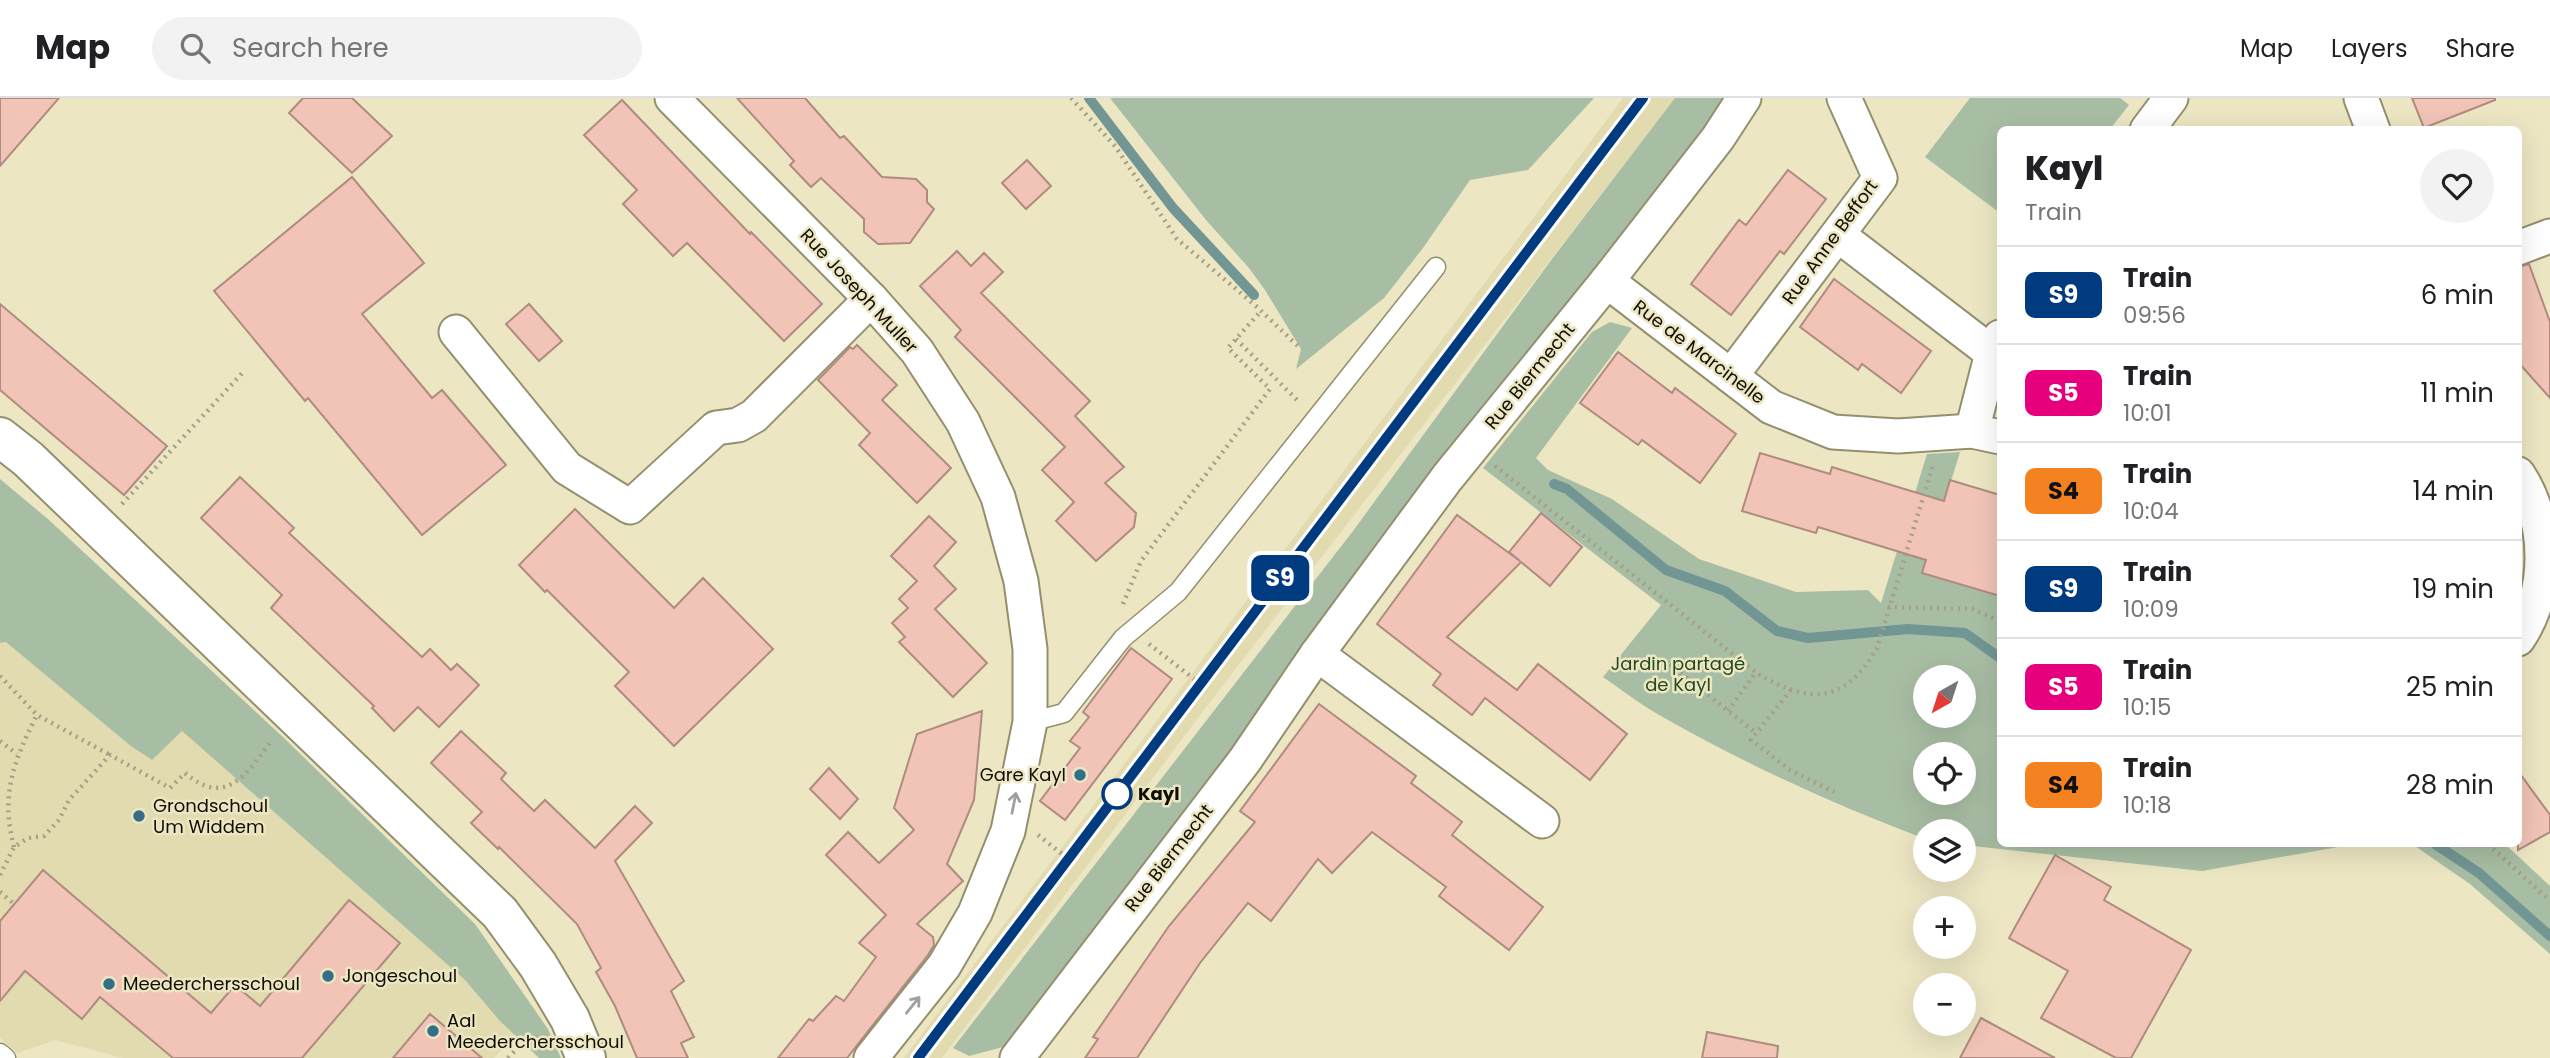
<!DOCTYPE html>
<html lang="en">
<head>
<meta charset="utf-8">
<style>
	body { margin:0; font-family:Poppins,sans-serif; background:#f2f2f2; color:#202124; height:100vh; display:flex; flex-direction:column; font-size:26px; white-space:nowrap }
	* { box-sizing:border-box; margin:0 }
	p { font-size:23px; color:#757577 }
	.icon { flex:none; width:38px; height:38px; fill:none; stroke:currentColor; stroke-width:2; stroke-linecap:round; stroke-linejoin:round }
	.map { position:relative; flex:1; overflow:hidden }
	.side { position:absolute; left:1997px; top:28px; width:525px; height:721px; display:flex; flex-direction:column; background:#fff; border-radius:10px; box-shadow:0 7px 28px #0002 }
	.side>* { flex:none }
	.badge { padding:0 14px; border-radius:10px; font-size:24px; line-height:46px }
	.needle { width:46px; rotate:219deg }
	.tools { position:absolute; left:1913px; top:567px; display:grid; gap:14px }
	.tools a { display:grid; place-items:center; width:63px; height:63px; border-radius:50%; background:#fff; box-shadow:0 7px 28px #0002; font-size:35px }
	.map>.badge { position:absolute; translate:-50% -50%; box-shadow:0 0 0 4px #fff }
	.round { display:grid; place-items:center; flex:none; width:74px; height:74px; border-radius:37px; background:#f2f2f2 }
	.overview { display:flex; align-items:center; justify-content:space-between; height:119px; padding:0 28px }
	h1 { font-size:33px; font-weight:800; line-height:52px }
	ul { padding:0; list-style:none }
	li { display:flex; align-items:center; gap:21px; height:98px; padding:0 28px; border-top:2px solid #e0e0e0 }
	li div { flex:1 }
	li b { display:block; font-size:26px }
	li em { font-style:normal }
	li .badge { min-width:77px; font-weight:700; text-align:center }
	header { display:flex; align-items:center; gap:42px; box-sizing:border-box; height:98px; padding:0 35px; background:#fff; border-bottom:2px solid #e0e0e0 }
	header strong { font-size:33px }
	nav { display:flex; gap:38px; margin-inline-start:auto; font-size:24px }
	.search { width:490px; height:63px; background:#f2f2f2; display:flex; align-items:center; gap:18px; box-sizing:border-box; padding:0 24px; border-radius:38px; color:#757577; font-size:26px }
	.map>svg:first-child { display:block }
	.built { fill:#e2dbb0 }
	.green { fill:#a8bea4; fill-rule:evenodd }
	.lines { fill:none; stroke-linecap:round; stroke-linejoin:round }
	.stream { stroke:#729694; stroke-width:10 }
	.building { fill:#f1c4b7; stroke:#af8b80; stroke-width:2 }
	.service-casing { stroke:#948f6e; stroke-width:21 }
	.minor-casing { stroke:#948f6e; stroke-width:37 }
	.primary-casing { stroke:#948f6e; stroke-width:42 }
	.path { stroke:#a49f85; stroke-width:4.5; stroke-dasharray:2 5; stroke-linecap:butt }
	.service { stroke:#fff; stroke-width:18 }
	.minor { stroke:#fff; stroke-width:33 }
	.primary { stroke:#fff; stroke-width:38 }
	.rail-casing { stroke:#696551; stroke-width:8 }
	.rail { stroke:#ece6c3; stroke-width:5; stroke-dasharray:16; stroke-linecap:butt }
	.oneway { stroke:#9f9f9b }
	.line-casing { stroke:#fff; stroke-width:16 }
	.line { stroke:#003b80; stroke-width:10 }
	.poi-dot { fill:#336f86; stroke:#ece6c3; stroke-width:2.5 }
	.stop-dot { fill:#fff; stroke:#003b80; stroke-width:3.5 }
	.labels { text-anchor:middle; stroke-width:5; stroke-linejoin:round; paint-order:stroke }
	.street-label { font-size:18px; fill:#100e04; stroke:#ece6c3 }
	.park-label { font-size:18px; fill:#224a1d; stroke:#ece6c3 }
	.poi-label { font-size:18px; fill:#100e04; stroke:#ece6c3; text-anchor:start }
	.stop-label { font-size:18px; font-weight:bold; fill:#100e04; stroke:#ece6c3; text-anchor:start }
</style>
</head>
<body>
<header>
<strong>Map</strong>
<div class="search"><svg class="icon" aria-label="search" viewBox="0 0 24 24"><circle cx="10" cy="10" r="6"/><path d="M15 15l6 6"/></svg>Search here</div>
<nav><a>Map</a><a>Layers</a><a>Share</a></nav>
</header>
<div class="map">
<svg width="2550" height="960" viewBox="0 0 2550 960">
	<rect width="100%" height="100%" fill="#ece6c3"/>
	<!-- built -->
	<g class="built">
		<polygon points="1623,0 1675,0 1204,612 942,960 904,960"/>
		<polygon points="6,543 132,649 151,662 182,633 465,882 515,937 494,960 123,960 55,942 18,955 0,940 0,545"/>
	</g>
	<!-- green -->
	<g class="green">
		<polygon points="1110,0 1594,0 1528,72 1470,82 1423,150 1384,200 1296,271 1301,251 1265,192 1249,170 1206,122"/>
		<polygon points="1675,0 1725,0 1704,33 1007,948 969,958 953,950 1353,433 1552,161"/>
		<polygon points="1970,0 2120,0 2129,7 2110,31 2000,32 2000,115 1925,59"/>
		<path d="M1610 224 1632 230 1536 360 1548 372 1612 401 1699 461 1796 494 1868 492 1881 505 1927 356 1960 354 1923 475 2000 498V746H2355L2202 773 1964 747V733H1925V741C1835 707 1745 666 1661 618 1641 607 1622 592 1603 579L1661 507 1483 370 1592 234ZM1925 579H1964V618H1925ZM1925 656H1964V695H1925Z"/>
		<polygon points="0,381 49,422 285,641 475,826 548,931 561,960 539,960 500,923 465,882 182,633 152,662 132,649 6,544 0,545"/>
		<polygon points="2412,746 2505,746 2550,788 2550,856 2470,786"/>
	</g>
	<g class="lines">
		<!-- stream -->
		<g class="stream">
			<polyline points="1089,0 1173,110 1254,197"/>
			<polyline points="1554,386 1567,391 1666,472 1725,493 1777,533 1808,540 1908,531 1965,535 2000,560"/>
			<polyline points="2435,746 2479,775 2550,838"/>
		</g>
	</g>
	<!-- building -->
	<g class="building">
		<polygon points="0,0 59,0 0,68"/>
		<polygon points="303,0 352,0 392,38 352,75 289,15"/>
		<polygon points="737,0 805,0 840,40 844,38 882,79 916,81 927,92 927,104 934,111 910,145 878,146 864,134 864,121 821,80 811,89 790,67 794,63"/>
		<polygon points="2412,0 2495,0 2495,2 2424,30"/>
		<polygon points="622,2 750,136 751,134 822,206 784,243 687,145 673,158 623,106 637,92 584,37"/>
		<polygon points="1027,62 1051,88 1026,111 1002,85"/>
		<polygon points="1788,72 1826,101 1784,156 1780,153 1731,217 1691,186 1739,122 1746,127"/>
		<polygon points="352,79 424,165 362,216 432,300 442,292 506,367 422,437 308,300 305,303 214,193"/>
		<polygon points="957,153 971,168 984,155 1003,174 981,195 1090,303 1075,318 1124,369 1105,385 1136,415 1134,429 1096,463 1056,423 1074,404 1042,372 1065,349 955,239 961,232 920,188"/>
		<polygon points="2529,166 2550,224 2550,300 2518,264 2518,169"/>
		<polygon points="1834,181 1931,253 1901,295 1862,266 1858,272 1800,229"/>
		<polygon points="0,206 167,348 124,397 0,292"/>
		<polygon points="529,206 562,243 539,263 506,226"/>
		<polygon points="857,247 897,287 882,302 951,370 917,405 859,347 870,335 818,282 850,249 853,251"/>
		<polygon points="1618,254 1672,295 1675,290 1736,336 1700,385 1642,342 1638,347 1580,305"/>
		<polygon points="1760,355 1830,376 1832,369 1944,403 1950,382 2000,397 2000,498 1922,475 1926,462 1818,429 1816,435 1742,413"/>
		<polygon points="240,379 294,430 289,435 422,559 430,551 451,572 457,566 479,587 439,629 418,609 394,633 372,610 374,608 271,510 282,497 201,420"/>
		<polygon points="575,411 674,510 703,480 773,551 674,648 615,588 629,574 547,492 545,494 519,467"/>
		<polygon points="1541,415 1582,449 1550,488 1521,464 1447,539 1517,592 1538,566 1627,636 1590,682 1485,600 1472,617 1433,587 1441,576 1377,526 1457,417 1520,463 1509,454"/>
		<polygon points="929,418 956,444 934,468 956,491 935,511 987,565 953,599 899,544 905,539 892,525 908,510 899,501 917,483 891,458"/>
		<polygon points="1131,550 1172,581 1065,722 1040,703 1080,650 1070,643 1089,619 1083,614"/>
		<polygon points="1319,606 1416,678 1411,685 1462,724 1452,737 1543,809 1509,852 1439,798 1446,789 1372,734 1332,775 1318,761 1271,823 1248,805 1200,865 1137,960 1085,960 1098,941 1093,939 1169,828 1255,724 1240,713"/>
		<polygon points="982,613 974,702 947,766 963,783 917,826 933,839 934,847 928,857 847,960 778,960 809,921 813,923 836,898 844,903 876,859 859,845 886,817 826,757 848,734 879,765 914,732 894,710 917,636"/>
		<polygon points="461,633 506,675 501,681 534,713 545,702 595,750 635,708 652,725 615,763 684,883 671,893 694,939 681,945 688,960 637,960 615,908 596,874 601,870 577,826 499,749 498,751 471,725 482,714 431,665"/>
		<polygon points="829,670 858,701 840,721 810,691"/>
		<polygon points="2518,673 2550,717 2550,734 2518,752"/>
		<polygon points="2055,757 2111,789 2104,802 2191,852 2131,960 2116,960 2041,920 2068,873 2009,840"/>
		<polygon points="43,772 211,915 235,887 260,908 349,802 400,845 302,960 173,960 100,899 82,921 25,873 0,903 0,823"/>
		<polygon points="430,916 482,960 393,960"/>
		<polygon points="1981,920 2055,960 1960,960"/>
		<polygon points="1707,934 1778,948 1777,960 1702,960"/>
	</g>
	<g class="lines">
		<!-- service casing -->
		<g class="service-casing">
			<g id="service">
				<polyline points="1030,624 1064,615 1123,540 1178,494 1436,169"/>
				<polyline points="0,955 6,960"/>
			</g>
		</g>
		<!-- minor casing -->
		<g class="minor-casing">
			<g id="minor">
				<polyline points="672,0 871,201 917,253 963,324 998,399 1021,483 1030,551 1030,624 1008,733 975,815 944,868 871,960"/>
				<polyline points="2361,0 2373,32"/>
				<polyline points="2147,32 2171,0"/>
				<polyline points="1838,137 1992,255"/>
				<polyline points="2518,150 2550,138"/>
				<polyline points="1607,183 1771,309 1833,334 1898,338 1972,333 2000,339"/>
				<polyline points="456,234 567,370 630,409 716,330 738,327 754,318 871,201"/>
				<polyline points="1731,278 1880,80 1844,0"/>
				<polyline points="1972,333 1992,255 2000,239"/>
				<path d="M2518 376C2550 424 2550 494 2518 541"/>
				<polyline points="1317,556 1542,723"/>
				<polyline points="1017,960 1245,662 1317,556 1447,380 1607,183 1718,40 1744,0"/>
			</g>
		</g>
		<!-- primary casing -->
		<g class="primary-casing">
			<polyline id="primary" points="0,339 28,361 500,815 538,867 570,921 586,960"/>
		</g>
		<!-- path -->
		<g class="path">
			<polyline points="1071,0 1115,48 1177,141 1256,208 1301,251"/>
			<polyline points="1236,241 1300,305"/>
			<path d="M1495 368 1758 576C1810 606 1845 606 1877 550L1933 367"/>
			<polyline points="122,406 244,273"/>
			<polyline points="1123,506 1141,463 1270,291 1228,250 1261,213"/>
			<polyline points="1888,509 1972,511 2000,523"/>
			<polyline points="1149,546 1194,581"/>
			<polyline points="1664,562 1756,635"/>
			<polyline points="0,578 37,617"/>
			<polyline points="1791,592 1751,642 1790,672 1834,694"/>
			<polyline points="1728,613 1756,574"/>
			<polyline points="0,643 17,656"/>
			<polyline points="1038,737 1062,756"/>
			<polyline points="2488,746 2550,803"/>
			<path d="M14 749C0 697 14 662 37 617L110 657"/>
			<path d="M0 777 14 749 28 740 44 738 59 722 69 702 110 657 170 690 185 675C226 710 246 676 271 644"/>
			<polyline points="0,794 14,806"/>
			<polyline points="508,960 520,947 541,938"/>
		</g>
		<!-- service -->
		<use href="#service" class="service"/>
		<!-- minor -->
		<use href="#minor" class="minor"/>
		<!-- primary -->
		<use href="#primary" class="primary"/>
		<!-- rail casing -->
		<g class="rail-casing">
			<polyline id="rail" points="918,960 1642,0"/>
		</g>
		<!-- rail -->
		<use href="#rail" class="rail"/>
	</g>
	<!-- one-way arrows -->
	<defs><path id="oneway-shaft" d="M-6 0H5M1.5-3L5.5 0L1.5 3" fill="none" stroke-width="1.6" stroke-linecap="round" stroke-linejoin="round" transform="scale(1.75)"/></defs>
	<g class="oneway">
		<use href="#oneway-shaft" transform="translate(1014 705) rotate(-79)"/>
		<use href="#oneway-shaft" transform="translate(913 907) rotate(-51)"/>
	</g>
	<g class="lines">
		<!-- line casing -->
		<g class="line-casing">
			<polyline id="line" points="918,960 1643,0"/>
		</g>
		<!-- line -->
		<use href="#line" class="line"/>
	</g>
	<!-- markers -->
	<g class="poi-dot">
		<circle cx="1080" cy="677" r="7"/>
		<circle cx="139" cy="718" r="7"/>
		<circle cx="328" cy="878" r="7"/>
		<circle cx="109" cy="886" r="7"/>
		<circle cx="433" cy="933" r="7"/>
	</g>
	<circle class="stop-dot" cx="1117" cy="696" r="14"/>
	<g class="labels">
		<!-- street labels -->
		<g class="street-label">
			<text transform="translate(1830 144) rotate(-54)" y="6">Rue Anne Beffort</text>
			<text transform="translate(859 193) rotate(47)" y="6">Rue Joseph Muller</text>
			<text transform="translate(1699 254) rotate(37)" y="6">Rue de Marcinelle</text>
			<text transform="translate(1530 278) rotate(-51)" y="6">Rue Biermecht</text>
			<text transform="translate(1169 760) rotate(-52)" y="6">Rue Biermecht</text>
		</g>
		<!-- park labels -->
		<g class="park-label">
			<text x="1678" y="572">Jardin partagé<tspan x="1678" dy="21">de Kayl</tspan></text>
		</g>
		<!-- poi labels -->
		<g class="poi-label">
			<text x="1066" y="683" text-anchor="end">Gare Kayl</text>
			<text x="153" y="714">Grondschoul<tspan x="153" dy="21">Um Widdem</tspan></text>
			<text x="342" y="884">Jongeschoul</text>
			<text x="123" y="892">Meederchersschoul</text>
			<text x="447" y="929">Aal<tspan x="447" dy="21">Meederchersschoul</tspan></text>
		</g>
		<!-- stop labels -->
		<g class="stop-label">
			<text x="1138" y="702">Kayl</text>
		</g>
	</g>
</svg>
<div class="tools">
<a><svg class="needle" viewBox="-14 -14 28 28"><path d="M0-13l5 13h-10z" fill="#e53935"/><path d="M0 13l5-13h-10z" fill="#757577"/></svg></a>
<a><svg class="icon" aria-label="locate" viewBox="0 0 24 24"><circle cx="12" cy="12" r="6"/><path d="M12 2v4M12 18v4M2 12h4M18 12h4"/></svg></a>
<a><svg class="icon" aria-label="layers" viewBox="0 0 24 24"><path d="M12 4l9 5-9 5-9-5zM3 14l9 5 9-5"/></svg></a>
<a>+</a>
<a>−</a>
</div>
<b class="badge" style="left:1280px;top:480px;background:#003b80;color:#fff">S9</b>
<section class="side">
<div class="overview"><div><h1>Kayl</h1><p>Train</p></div><a class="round"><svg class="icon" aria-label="heart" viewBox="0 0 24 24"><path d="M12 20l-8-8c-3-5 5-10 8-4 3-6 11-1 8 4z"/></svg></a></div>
<ul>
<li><span class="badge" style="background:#003b80;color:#fff">S9</span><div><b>Train</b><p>09:56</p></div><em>6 min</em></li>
<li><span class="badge" style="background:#e6007e;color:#fff">S5</span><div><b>Train</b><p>10:01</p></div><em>11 min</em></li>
<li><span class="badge" style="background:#f58220;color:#111">S4</span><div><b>Train</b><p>10:04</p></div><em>14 min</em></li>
<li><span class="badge" style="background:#003b80;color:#fff">S9</span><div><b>Train</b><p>10:09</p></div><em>19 min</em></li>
<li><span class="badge" style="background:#e6007e;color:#fff">S5</span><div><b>Train</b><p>10:15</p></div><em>25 min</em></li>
<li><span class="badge" style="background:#f58220;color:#111">S4</span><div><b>Train</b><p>10:18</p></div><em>28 min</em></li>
</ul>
</section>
</div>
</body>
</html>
